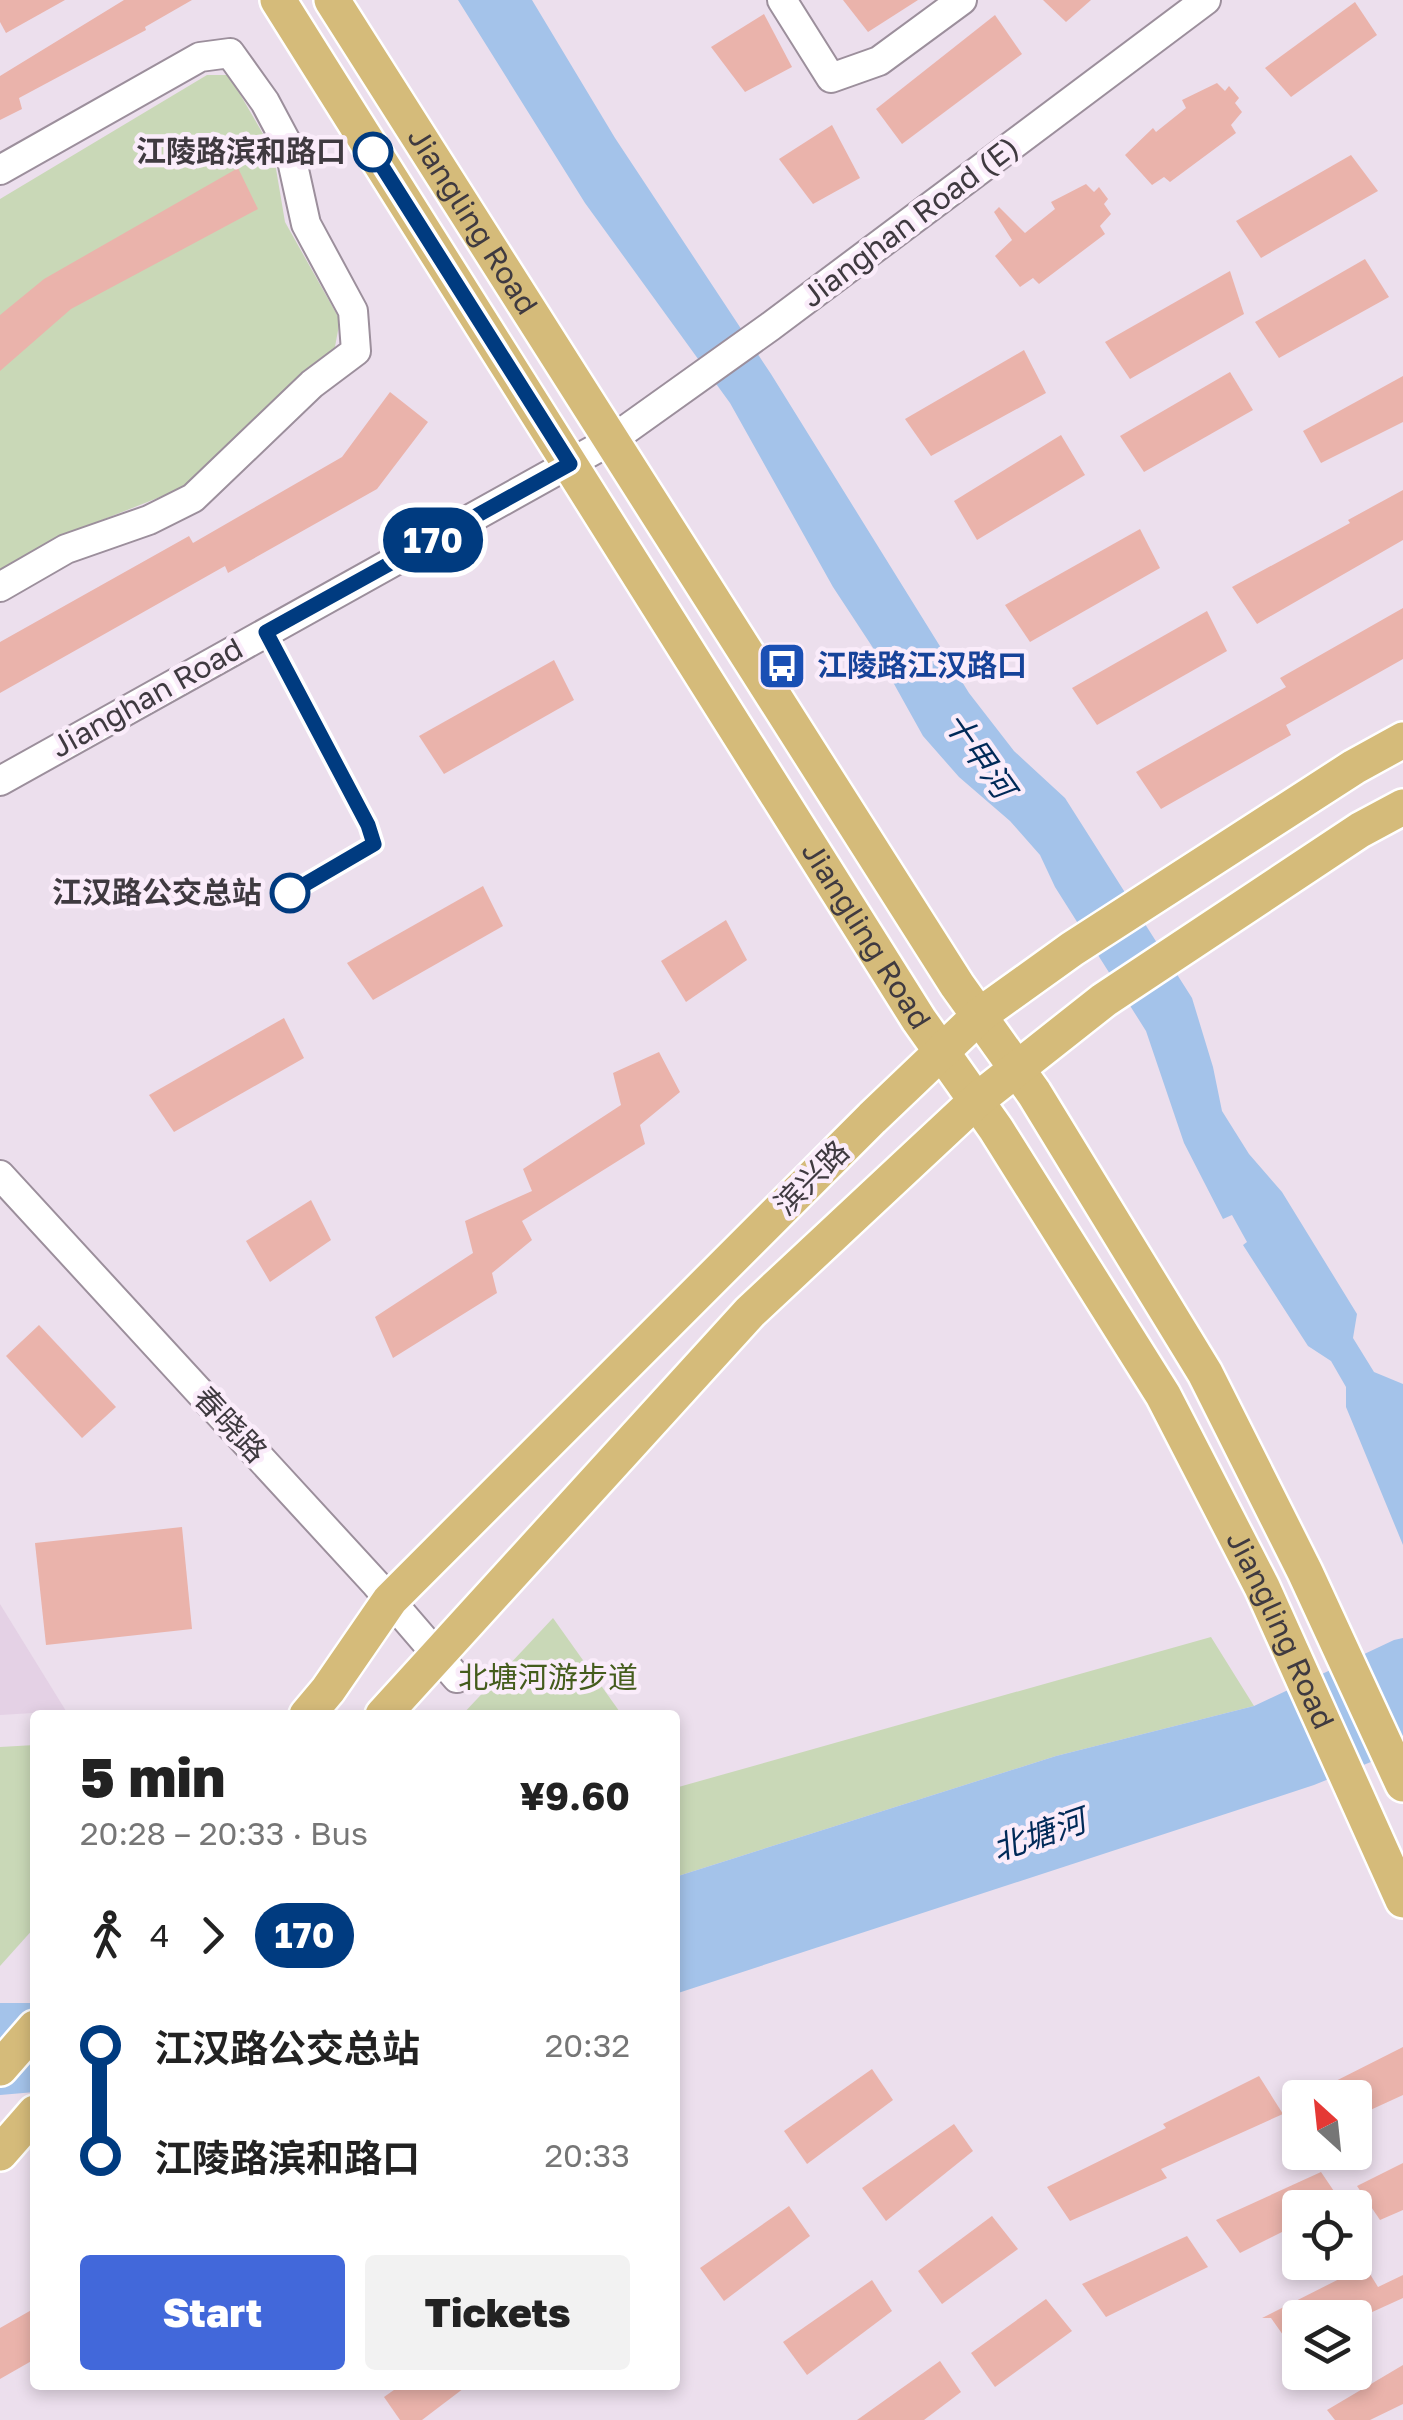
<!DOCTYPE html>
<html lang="en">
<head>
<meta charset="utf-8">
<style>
	body { margin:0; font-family:"Golos Text","Noto Sans SC",sans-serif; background:#f2f2f2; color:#222; height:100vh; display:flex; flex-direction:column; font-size:38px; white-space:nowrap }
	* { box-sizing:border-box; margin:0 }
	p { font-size:32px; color:#767676 }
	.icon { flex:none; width:55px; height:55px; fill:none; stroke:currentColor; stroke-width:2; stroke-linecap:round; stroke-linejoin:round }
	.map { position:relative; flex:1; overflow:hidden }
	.side { position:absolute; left:30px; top:1710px; width:650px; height:680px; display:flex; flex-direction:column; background:#fff; border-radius:10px; box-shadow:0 5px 15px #0003 }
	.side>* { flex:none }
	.badge { padding:0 20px; border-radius:32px; font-size:35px; line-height:65px }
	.needle { width:65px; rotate:333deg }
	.controls { position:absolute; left:1282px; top:2080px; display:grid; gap:20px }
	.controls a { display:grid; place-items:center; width:90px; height:90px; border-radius:10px; background:#fff; box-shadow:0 5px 15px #0003; font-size:50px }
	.map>.badge { position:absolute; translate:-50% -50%; box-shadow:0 0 0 5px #fff }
	.legs { display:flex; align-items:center; gap:15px; height:110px; padding:0 50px; font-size:32px }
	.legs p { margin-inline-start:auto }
	.summary { display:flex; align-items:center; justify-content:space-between; height:170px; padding:0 50px }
	h1 { font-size:55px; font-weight:800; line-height:75px }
	.button { display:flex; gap:20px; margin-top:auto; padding:20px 50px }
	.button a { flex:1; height:115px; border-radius:10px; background:#4268da; color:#fff; font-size:40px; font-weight:800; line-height:115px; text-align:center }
	.button a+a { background:#f2f2f2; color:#222 }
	ul { padding:0 50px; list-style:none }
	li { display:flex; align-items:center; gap:35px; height:110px; font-size:38px }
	li i { display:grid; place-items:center; width:15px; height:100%; margin:0 12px; background:currentColor }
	li i::after { content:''; width:25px; height:25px; margin:-12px; border:8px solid; border-radius:50%; background:#fff }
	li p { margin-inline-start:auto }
	li:first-child i { background:linear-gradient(#0000 50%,currentColor 0) }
	li:last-child i { background:linear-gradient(currentColor 50%,#0000 0) }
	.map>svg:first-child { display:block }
	.built { fill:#e4d1e5 }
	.green { fill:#c9d8b7 }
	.water { fill:#a4c3ea }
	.building { fill:#eab3ab }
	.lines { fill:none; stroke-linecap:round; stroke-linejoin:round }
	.minor-casing { stroke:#9c8f9c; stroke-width:32 }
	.major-casing { stroke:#fff; stroke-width:40 }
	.minor { stroke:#fff; stroke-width:28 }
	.major { stroke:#d5bb7a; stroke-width:35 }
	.line-1-casing { stroke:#fff; stroke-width:22 }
	.line-1 { stroke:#003b80; stroke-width:15 }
	.stop-1-dot { fill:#fff; stroke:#003b80; stroke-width:5 }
	.labels { text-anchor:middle; stroke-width:9; stroke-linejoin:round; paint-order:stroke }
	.stop-label { font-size:30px; font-weight:bold; fill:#3f3a40; stroke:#faecfa; text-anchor:end }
	.street-label { font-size:30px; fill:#3f3a40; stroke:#faecfa }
	.transit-label { font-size:30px; font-weight:bold; fill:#164399; stroke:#faecfa; text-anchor:start }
	.park-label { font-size:30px; fill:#445c1c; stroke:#faecfa }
	.water-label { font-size:32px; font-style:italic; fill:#002a58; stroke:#faecfa }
</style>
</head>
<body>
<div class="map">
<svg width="1403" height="2420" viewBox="0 0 1403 2420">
	<rect width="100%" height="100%" fill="#ecdfed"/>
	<!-- built -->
	<polygon class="built" points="0,1604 66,1711 0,1715"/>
	<!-- green -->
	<g class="green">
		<polygon points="207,75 229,75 273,151 285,222 340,320 334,352 188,486 69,533 0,570 0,199"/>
		<polygon points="553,1618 622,1715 462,1715"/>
		<polygon points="1211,1637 1254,1706 1056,1756 675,1877 675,1788"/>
		<polygon points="35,1745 35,1927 0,1966 0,1747"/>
	</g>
	<!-- water -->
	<g class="water">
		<polygon points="458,0 532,0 615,138 771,374 969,693 1014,751 1065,798 1192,998 1213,1067 1222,1111 1249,1154 1282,1192 1357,1314 1353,1338 1374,1372 1403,1384 1403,1545 1346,1407 1346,1387 1331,1361 1308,1346 1243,1245 1247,1242 1232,1215 1223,1219 1184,1143 1146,1031 1055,887 1040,855 1010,821 959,777 923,736 879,657 833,587 730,403 585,203"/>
		<polygon points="1403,1638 1403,1749 1314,1785 675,1994 675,1877 1056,1756 1254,1706 1394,1640"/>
		<polygon points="0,2003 35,2003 35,2092 0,2095"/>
	</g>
	<!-- building -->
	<g class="building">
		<polygon points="0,0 65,0 6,33 0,22"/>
		<polygon points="124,0 192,0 145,27 146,30 19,98 22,109 0,120 0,76"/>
		<polygon points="843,0 918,0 868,32"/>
		<polygon points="1043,0 1091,0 1066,22"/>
		<polygon points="1355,2 1377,35 1291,97 1265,68"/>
		<polygon points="764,14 792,67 745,92 711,47"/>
		<polygon points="995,15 1022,54 902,144 876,109"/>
		<polygon points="1217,83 1225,91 1229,86 1239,98 1235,103 1242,112 1231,125 1236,133 1170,182 1164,177 1152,185 1125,155 1153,128 1156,132 1186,108 1182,100"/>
		<polygon points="832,125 860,178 813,204 779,159"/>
		<polygon points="1351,155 1378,191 1261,258 1236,221"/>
		<polygon points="238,168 258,209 71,309 0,371 0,315 44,279"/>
		<polygon points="1086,184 1094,192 1099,187 1108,199 1104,204 1111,214 1100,226 1105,234 1039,284 1033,278 1020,287 995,256 1012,240 994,212 999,207 1025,233 1055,209 1051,202"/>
		<polygon points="1365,259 1389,297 1279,358 1255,322"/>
		<polygon points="1230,271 1244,314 1130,379 1105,342"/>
		<polygon points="1024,350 1046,393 931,456 905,419"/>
		<polygon points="1230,372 1253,410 1144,472 1120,436"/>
		<polygon points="1403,376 1403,422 1321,463 1303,431"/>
		<polygon points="390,392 428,422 377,489 228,573 225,566 0,693 0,642 189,536 193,543 342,457"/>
		<polygon points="1061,435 1085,475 977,540 954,501"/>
		<polygon points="1403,490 1403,540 1257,624 1232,587 1350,523 1348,520"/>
		<polygon points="1140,529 1160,568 1030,642 1005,605"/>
		<polygon points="1403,608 1403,659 1286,725 1291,735 1161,809 1136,772 1286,687 1280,678"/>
		<polygon points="1207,611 1227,651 1097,725 1072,688"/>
		<polygon points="554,660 574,700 444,774 419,736"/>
		<polygon points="483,886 503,926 373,1000 347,963"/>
		<polygon points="726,920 747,960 686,1002 661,961"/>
		<polygon points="284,1018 304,1058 174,1132 149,1095"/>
		<polygon points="659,1052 680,1092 640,1125 645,1144 522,1221 532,1240 492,1273 497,1293 393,1358 375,1317 473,1253 465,1221 532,1191 523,1169 621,1105 613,1073"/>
		<polygon points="311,1200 331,1240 270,1282 246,1241"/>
		<polygon points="39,1325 116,1407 82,1438 6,1356"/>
		<polygon points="182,1527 192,1629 46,1645 35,1543"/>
		<polygon points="1403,2047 1403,2095 1355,2117 1355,2098 1302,2098"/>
		<polygon points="872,2069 893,2100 807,2164 784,2131"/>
		<polygon points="1259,2076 1283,2114 1161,2169 1167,2178 1070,2221 1047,2187 1166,2128 1163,2124"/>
		<polygon points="954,2124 973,2151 886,2221 862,2188"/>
		<polygon points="1403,2163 1403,2210 1380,2220 1357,2186"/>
		<polygon points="1321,2172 1342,2203 1332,2208 1300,2208 1300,2223 1240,2253 1216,2220"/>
		<polygon points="789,2206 810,2236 724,2301 700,2268"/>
		<polygon points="992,2216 1018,2249 942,2304 918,2271"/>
		<polygon points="1187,2236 1208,2267 1106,2317 1082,2284"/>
		<polygon points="1365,2266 1378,2287 1403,2275 1403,2298 1359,2318 1300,2318 1300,2359 1271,2318 1262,2318"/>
		<polygon points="872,2280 892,2311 807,2375 783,2342"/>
		<polygon points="1046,2299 1072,2331 995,2387 971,2353"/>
		<polygon points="35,2308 35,2359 0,2379 0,2328"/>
		<polygon points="940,2361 961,2392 924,2420 857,2420"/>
		<polygon points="1403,2365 1403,2404 1370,2420 1335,2420 1327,2410"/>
		<polygon points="401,2385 468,2385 422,2420 400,2420 384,2397"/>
	</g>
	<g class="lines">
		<!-- minor casing -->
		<g class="minor-casing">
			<g id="minor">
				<polyline points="782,0 831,78 879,61 962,0"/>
				<polyline points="0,170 200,57 230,53 265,102 289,147 306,224 353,311 356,351 312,384 193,498 149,520 66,549 0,587"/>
				<polyline points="0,781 610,441 771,326 1206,0"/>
				<polyline points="0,1175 376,1584 457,1678"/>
			</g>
		</g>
		<!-- major casing -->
		<g class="major-casing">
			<g id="major">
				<path id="s1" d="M278 0 919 1020 996 1129 1163 1395 1262 1587 1403 1900"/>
				<path id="s2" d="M332 0 957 985 1034 1093 1205 1373 1305 1572 1403 1784"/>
				<polyline points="307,1715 328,1690 390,1600 872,1118 980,1015 1072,949 1354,767 1403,740"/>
				<polyline points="383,1715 750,1312 976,1101 1104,1000 1360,830 1403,807"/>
				<polyline points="0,2068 35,2028"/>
				<polyline points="0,2153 35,2113"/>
			</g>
		</g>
		<!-- minor -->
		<use href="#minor" class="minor"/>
		<!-- major -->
		<use href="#major" class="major"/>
	</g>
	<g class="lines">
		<!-- line-1 casing -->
		<g class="line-1-casing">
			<polyline id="line-1" points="290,893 374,844 368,825 266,632 570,464 373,152"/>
		</g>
		<!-- line-1 -->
		<use href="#line-1" class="line-1"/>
	</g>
	<!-- icons -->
	<defs>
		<g id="bus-square" transform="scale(2.5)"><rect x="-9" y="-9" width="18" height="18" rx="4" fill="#1a4fb4" stroke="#faecfa"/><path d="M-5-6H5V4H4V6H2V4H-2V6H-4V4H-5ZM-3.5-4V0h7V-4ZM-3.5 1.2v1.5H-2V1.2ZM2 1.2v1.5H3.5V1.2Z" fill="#fff"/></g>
	</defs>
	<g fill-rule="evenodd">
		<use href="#bus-square" x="782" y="666"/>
	</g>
	<!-- markers -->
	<g class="stop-1-dot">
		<circle cx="373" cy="152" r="18"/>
		<circle cx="290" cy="893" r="18"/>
	</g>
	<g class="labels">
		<!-- stop labels -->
		<g class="stop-label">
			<text x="346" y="162">江陵路滨和路口</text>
			<text x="262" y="903">江汉路公交总站</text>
		</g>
		<!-- street labels -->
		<g class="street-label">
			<text dy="10" stroke="none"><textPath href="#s2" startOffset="262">Jiangling Road</textPath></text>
			<text transform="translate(910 222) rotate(-37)" y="10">Jianghan Road (E)</text>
			<text transform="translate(147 698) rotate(-29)" y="10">Jianghan Road</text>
			<text dy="10" stroke="none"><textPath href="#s1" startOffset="1105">Jiangling Road</textPath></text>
			<text transform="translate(812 1178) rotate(-45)" y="10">滨兴路</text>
			<text transform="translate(230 1425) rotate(47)" y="10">春晓路</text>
			<text dy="10" stroke="none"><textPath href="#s1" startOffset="1915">Jiangling Road</textPath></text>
		</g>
		<!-- transit labels -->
		<g class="transit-label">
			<text x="817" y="676">江陵路江汉路口</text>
		</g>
		<!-- park labels -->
		<g class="park-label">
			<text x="548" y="1688">北塘河游步道</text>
		</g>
		<!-- water labels -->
		<g class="water-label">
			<text transform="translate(979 755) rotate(55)" y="11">十甲河</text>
			<text transform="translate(1039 1835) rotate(-19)" y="11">北塘河</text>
		</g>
	</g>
</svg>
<div class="controls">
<a><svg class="needle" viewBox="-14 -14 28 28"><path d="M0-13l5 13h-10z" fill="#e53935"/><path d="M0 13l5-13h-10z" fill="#767676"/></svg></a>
<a><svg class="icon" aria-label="locate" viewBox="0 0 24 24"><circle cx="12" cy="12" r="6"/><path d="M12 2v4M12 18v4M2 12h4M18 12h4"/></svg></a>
<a><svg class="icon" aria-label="layers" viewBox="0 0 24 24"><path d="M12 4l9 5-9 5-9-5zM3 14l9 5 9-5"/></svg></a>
</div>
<b class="badge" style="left:433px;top:540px;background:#003b80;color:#fff">170</b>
<section class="side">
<div class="summary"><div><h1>5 min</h1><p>20:28 – 20:33 · Bus</p></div><b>¥9.60</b></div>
<div class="legs"><svg class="icon" aria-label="walk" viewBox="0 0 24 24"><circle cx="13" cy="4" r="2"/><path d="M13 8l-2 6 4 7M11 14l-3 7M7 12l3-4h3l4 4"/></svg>4<svg class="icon" aria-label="forward" viewBox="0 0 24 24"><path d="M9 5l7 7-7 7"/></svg><b class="badge" style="background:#003b80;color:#fff">170</b></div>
<ul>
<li><i style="color:#003b80"></i><b>江汉路公交总站</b><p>20:32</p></li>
<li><i style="color:#003b80"></i><b>江陵路滨和路口</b><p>20:33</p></li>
</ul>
<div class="button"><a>Start</a><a>Tickets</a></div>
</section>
</div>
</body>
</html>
